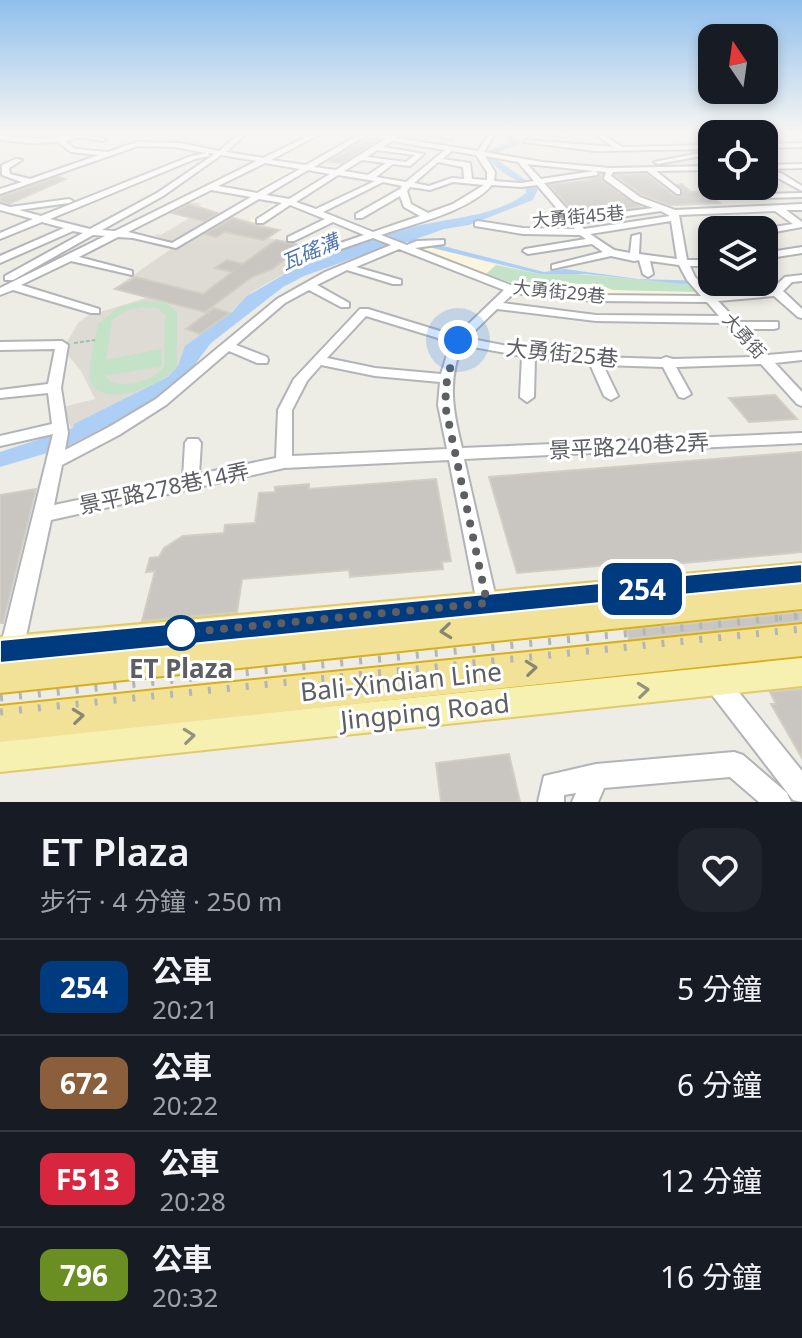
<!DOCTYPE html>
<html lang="zh-TW">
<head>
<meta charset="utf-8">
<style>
	body { margin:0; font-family:"Noto Sans","Noto Sans TC",sans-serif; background:#20242c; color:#f1f3f6; height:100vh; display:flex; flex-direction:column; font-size:30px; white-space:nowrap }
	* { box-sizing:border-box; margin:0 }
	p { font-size:26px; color:#9ea1a6 }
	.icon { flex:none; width:44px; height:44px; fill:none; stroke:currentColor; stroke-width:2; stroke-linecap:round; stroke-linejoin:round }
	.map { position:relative; height:802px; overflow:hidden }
	.drawer { display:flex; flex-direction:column; background:#171b24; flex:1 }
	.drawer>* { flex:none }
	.badge { padding:0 16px; border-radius:12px; font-size:28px; line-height:52px }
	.needle { width:52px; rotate:347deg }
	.controls { position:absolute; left:698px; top:24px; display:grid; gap:16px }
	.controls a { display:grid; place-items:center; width:80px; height:80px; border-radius:16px; background:#171b24; box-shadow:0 4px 12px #0003; font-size:40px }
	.you { position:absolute; width:40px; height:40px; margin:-20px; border:6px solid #fff; border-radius:50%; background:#1a73e8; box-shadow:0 0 0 12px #1a73e833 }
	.map>.badge { position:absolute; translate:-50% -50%; box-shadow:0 0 0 4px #fff }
	.round { display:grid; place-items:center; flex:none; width:84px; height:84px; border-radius:24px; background:#20242c }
	.summary { display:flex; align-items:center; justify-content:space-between; height:136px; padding:0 40px }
	h1 { font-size:38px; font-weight:600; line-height:60px }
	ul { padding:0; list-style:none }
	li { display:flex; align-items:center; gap:24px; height:96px; padding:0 40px; border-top:2px solid #363941 }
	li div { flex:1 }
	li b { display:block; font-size:30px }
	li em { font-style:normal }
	li .badge { min-width:88px; font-weight:700; text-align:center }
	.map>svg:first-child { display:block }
	.commercial { fill:#faf6dd; fill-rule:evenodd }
	.education { fill:#dddbd3 }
	.green { fill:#c4e2c7; fill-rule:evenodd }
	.water { fill:#adcff5 }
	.building { fill:#c9c6c1; stroke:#d1cec4; stroke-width:2 }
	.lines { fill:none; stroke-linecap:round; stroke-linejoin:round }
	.minor-casing { stroke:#b2b4b8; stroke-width:4 }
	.major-casing { stroke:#e1ca6a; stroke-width:4 }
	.highway-casing { stroke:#d8ae1a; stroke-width:4 }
	.path { stroke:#9ec2ab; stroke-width:2; stroke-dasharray:4 2; stroke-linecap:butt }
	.minor { fill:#fff; fill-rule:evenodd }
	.major { fill:#f6f1b1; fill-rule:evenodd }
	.highway { fill:#f1e298; fill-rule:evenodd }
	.rail-far1 { stroke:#b4b5b5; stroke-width:5; stroke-dasharray:3 13; stroke-linecap:butt }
	.rail { stroke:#b4b5b5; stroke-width:7; stroke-dasharray:3 16; stroke-linecap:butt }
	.oneway { stroke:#898673 }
	.oneway2 { stroke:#93927e }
	.line { fill:#003b80; stroke:#fff; stroke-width:2 }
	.walk { stroke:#5d5f63; stroke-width:8; stroke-dasharray:0 14.4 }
	.stop-dot { fill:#fff; stroke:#003b80; stroke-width:4 }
	.labels { text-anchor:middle; stroke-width:6; stroke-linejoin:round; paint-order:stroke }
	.far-street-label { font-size:18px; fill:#5d5f63; stroke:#fff }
	.far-water-label { font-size:20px; font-style:italic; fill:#4f75ae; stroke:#fff }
	.street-label { font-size:22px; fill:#5d5f63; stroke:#fff }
	.near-stop-label { font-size:26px; font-weight:bold; fill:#5d5f63; stroke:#fff }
	.near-street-label { font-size:26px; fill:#5d5f63; stroke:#fff }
</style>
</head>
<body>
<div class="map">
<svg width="802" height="802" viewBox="0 0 802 802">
	<rect width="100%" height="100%" fill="#edece5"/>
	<!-- commercial -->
	<path class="commercial" d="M317 156 330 158 320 164 336 167 347 161 361 163 350 170 368 175 358 180 339 176 299 202 372 229 417 215 426 219 379 234 398 242 433 247 496 265 487 273 543 283 598 284 613 290 696 292 766 288 779 299 707 303 594 301 506 291 291 208 262 225 247 222 275 203 212 191 223 186 252 191 296 167 270 162 280 157 306 161ZM309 169 325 173 286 198 267 194Z"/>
	<!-- education -->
	<polygon class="education" points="192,202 202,204 198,207 281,230 269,238 316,249 330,257 292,269 252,292 224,319 173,378 71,429 63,407 95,399 81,371 63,349 78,323 87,316 146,298 115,288 171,249 166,247 171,244 154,234 161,235 189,218 170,213"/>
	<!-- green -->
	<g class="green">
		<polygon points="496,265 540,274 565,273 690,284 697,292 613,290 598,284 544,283 543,286 512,283 486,274"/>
		<path d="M144 301 166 303 177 312V367C164 385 103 410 91 382 86 372 96 336 98 324L119 307ZM142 307 158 308 165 315 164 367C150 382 131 387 111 382L105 376 162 366 161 349 106 360 112 320 125 311Z"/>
	</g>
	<!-- water -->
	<path class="water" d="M503 134H510L519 144 498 152 496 159 538 189 533 200 469 225 444 229 416 239 544 272 565 269 638 279 747 282 683 284 585 274H540L408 242H398L304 276 283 287 211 343 181 383 123 418 64 448 0 467V452L73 428 74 424 168 377 178 366 185 346 232 312 247 296 295 268 330 257 331 254C362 241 394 230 426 224 460 217 498 215 526 193L525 185 502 172 486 157 490 150 511 142Z"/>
	<!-- building -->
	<g class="building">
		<polygon points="366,139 377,141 341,163 329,162"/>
		<polygon points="646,174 675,196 682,196 683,190 678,185 682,184 691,192 704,191 720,203 670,205 641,194 615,175"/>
		<polygon points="602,175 602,181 640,207 576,215 550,185 586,181"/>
		<polygon points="58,177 66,179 9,204 0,201 0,197"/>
		<polygon points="189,204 214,212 217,213 204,221 172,213"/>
		<polygon points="233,218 257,226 279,230 264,240 225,232 216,237 205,234"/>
		<polygon points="276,240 303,246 272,269 252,277 205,312 115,289 136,277 203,294 232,272 215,268 227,260 243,264"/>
		<polygon points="214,308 230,313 200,334 186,329"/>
		<polygon points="775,395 797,419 749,422 729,398"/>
		<polygon points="802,452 802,552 611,570 609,565 517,573 489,477"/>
		<polygon points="436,479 451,561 442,562 443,569 350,577 349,570 242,579 237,612 142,621 155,571 146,572 150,558 159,557 164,548 183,536 224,533 225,525 255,523 259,493 275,492 275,487 286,486 309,484 309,489"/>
		<polygon points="36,489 3,623 0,623 0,495"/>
		<polygon points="802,612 802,621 629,639 626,630"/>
		<polygon points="802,689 802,758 771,704 776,704 770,692"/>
		<polygon points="509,754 520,802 441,802 436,763"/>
	</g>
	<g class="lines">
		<!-- minor casing -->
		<g class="minor-casing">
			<g id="minor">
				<path d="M77 134 106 139 103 141 81 137 65 141 75 149 108 152 137 142 180 143 219 151 239 134H246L226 152 263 158 312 134H320L271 160 306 165 360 134 390 136 395 134 398 136 397 138 478 151 489 134H495L484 152 542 162 610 168 712 166V170L656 171 680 190V194H677L647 171 613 172 611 176 640 197 675 210 802 204V210H786L802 222V227L764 234V230L761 229 793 224 775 211 679 215 687 260H712V266H690L695 277 713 295 772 289 785 277 802 275V281L792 282 783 291 802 309V318L798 317 774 296 718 301 738 322H778V328L774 329H744L768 355 802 352V360L775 363 802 392V406L797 404 761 364 676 367 691 394 684 398 679 397 663 367 603 365 618 396 611 400 604 396 590 364 535 358 534 397 527 402 520 397 522 356 462 345C447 382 453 411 462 448L802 433V443L464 459 497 603 494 610 487 612 480 610 477 603 449 460 284 468 51 520 23 650 8 676 0 679V649L53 434 0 446V436L52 424 48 393 0 398V390L48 384 55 349 0 350V342L62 341 68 345 61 388 68 433 65 450 109 427 156 399 277 299 325 272 391 245 373 238 341 249H335V245L364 235 333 222 294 241H288V237L325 219 290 205 263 223H257V219L282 203 259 199 176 248 133 238 118 237 79 257 132 271V275L71 261 21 285 99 309V313H91L13 290 0 295V288L105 236 93 235 13 280H5V276L83 233 73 231 0 263V256L64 228 42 222 0 239V233L33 219 0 210V204L10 207 69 199 73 201 69 203 19 210 41 216 191 156 207 153 174 147 138 146 0 194V189L22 182 2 175V165L16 159 22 160 9 168 10 174 30 179 99 155 71 152 58 142 32 143 0 140V136L43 139ZM365 136 385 139 336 170 314 167ZM392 141 445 150 406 182 376 177 393 164 410 166 424 154 383 147ZM377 150 415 155 406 162 367 157ZM452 151 476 155 487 172V180L472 179 470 163 442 159ZM208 153 215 154 157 193 90 229 50 219 195 159 209 156ZM221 155 257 161 115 231 102 230 163 196ZM485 156 518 162 534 181 521 183 494 181 495 172ZM362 160 386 163 368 175 344 171ZM438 162 463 167 464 179 452 178 429 186 414 183ZM265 163 300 169 257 193 218 186ZM527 164 594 171 541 179ZM308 170 330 174 289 199 266 195ZM594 171 606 172 604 179 634 201 653 208 575 218 544 183 597 175 598 173ZM338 175 375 181 316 209 296 202ZM383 182 402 186 400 189 356 214V218H362L400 196 404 207 420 216 373 232 323 212ZM453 182 484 185 453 204 428 213 411 204 407 191 410 187 430 190ZM492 185 521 187 537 185 566 219H539L536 220V224H570L575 229 523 228 478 221 475 222V226L523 234 580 235 586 239 525 249 523 251 528 254 592 244 603 252 552 265V269L611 256 634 261 639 260 643 274 648 277 653 274 650 261 679 265 687 280 701 296 595 295 513 286 415 248 444 244V240L417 241 407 245 381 235C415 223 468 212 492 185ZM211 190 251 197 172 243 128 232ZM661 211 670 216 584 229 579 223ZM671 221 677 259 639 254 640 234 632 236 630 253 614 250 590 234ZM399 249 504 290 456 336 368 309H360L294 379 278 410 276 458 199 474 201 443 198 439H188L185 443 183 478 54 505 62 465 119 435 166 405 229 351 257 363H267L268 360 267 357 236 345 285 303 309 290 341 307H349V303L317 285 347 270 393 284H401V280L356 267ZM514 293 595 301 707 302 719 316 596 315 503 303ZM497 309 596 321 726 323 755 357 673 359 666 357 661 359 599 357C590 353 568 354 555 353 526 350 496 344 467 338ZM366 316 451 342 441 374 375 368 327 358ZM321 365 375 376 440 382 438 405 447 449 292 456V410L307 381Z"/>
				<polygon points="428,134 443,134 453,137 450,139"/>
				<polygon points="549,134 567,134 568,135 565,137"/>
				<polygon points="595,134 602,134 622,147 712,145 712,149 595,151 524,142 527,140 613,147"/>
				<polygon points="706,134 713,134 712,138"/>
				<polygon points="802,143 802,147 764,148 764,144"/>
				<polygon points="705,152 707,155 658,164 654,162"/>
				<polygon points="802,164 802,168 764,169 764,165"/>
				<polygon points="764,173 781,173 802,186 802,191 776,177 764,177"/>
				<polygon points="742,186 751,186 763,194 802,193 802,197 761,198"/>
				<polygon points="802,247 802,253 764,259 764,253"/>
				<polygon points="717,672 725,675 802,771 802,802 793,800 709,691 706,683 709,675"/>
				<polygon points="734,752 743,755 787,793 791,802 759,802 730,777 604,788 598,802 572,802 576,793 564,795 564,802 538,802 544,776 596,764"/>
			</g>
		</g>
		<!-- major casing -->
		<g class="major-casing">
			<g id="major">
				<polygon points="802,563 802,585 0,665 0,637"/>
				<polygon points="802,658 802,686 0,772 0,740"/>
			</g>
		</g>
		<!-- highway casing -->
		<g class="highway-casing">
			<g id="highway">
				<polygon points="802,581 802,609 0,693 0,659"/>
				<polygon points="802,624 802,656 0,742 0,706"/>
			</g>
		</g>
		<!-- path -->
		<polyline class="path" points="74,343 95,340"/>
		<!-- minor -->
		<use href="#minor" class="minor"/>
		<!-- major -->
		<use href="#major" class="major"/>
		<!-- highway -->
		<use href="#highway" class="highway"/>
		<!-- rail-far1 -->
		<polyline class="rail-far1" points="779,618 802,616"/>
		<!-- rail -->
		<g class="rail">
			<polyline points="0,698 798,616"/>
			<polyline points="0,712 802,629"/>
		</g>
	</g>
	<!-- one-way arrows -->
	<defs><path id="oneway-chevron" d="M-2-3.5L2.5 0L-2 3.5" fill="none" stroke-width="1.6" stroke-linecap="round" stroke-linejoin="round" transform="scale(2)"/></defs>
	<g class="oneway">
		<use href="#oneway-chevron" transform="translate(446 631) rotate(174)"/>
		<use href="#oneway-chevron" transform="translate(531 668) rotate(-6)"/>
		<use href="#oneway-chevron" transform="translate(78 716) rotate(-6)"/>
	</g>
	<g class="oneway2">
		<use href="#oneway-chevron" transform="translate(643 690) rotate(-6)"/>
		<use href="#oneway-chevron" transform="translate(189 736) rotate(-6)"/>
	</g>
	<!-- sky -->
	<linearGradient id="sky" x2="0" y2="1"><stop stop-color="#90bfed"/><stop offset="0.54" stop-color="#f7f6f3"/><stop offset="1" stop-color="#f7f6f3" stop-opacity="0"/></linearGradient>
	<rect width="802" height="246" fill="url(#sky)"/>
	<!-- line -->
	<polygon class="line" points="802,564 802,583 0,663 0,640"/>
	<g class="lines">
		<!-- walk -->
		<polyline class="walk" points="181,633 487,603 445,405 447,379 458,340"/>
	</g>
	<!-- markers -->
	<circle class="stop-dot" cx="181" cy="633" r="16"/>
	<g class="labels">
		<!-- far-street labels -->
		<g class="far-street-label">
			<text transform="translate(578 217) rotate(-5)" y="6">大勇街45巷</text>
			<text transform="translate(559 292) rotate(6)" y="6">大勇街29巷</text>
			<text transform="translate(744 336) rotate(48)" y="6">大勇街</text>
		</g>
		<!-- far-water labels -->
		<g class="far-water-label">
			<text transform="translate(310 252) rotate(-23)" y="7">瓦磘溝</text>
		</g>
		<!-- street labels -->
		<g class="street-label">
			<text transform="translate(562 353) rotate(6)" y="8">大勇街25巷</text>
			<text transform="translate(629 446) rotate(-3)" y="8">景平路240巷2弄</text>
			<text transform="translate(164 488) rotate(-12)" y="8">景平路278巷14弄</text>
		</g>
		<!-- near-stop labels -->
		<g class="near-stop-label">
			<text x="181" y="678">ET Plaza</text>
		</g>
		<!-- near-street labels -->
		<g class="near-street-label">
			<text transform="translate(401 682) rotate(-6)" y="9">Bali-Xindian Line</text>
			<text transform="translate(425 712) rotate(-6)" y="9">Jingping Road</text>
		</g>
	</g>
</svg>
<div class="controls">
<a><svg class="needle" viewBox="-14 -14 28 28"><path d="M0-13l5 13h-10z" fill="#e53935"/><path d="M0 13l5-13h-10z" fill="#9ea1a6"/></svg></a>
<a><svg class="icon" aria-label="locate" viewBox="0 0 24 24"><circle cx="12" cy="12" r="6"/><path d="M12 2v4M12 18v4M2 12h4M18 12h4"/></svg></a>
<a><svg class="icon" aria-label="layers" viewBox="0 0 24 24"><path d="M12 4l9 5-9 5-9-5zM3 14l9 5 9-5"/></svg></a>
</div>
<div class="you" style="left:458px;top:340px"></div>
<b class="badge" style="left:642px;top:589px;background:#003b80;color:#fff">254</b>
</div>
<section class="drawer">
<div class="summary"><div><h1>ET Plaza</h1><p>步行 · 4 分鐘 · 250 m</p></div><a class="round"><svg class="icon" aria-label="heart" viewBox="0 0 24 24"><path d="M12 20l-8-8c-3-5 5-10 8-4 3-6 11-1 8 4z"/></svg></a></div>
<ul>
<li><span class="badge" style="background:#003b80;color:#fff">254</span><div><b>公車</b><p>20:21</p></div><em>5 分鐘</em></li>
<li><span class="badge" style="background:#8b5e3c;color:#fff">672</span><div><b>公車</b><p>20:22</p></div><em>6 分鐘</em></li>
<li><span class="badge" style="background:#d7263d;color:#fff">F513</span><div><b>公車</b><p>20:28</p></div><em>12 分鐘</em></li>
<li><span class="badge" style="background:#6b8e23;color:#fff">796</span><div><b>公車</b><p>20:32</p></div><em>16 分鐘</em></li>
</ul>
</section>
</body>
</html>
